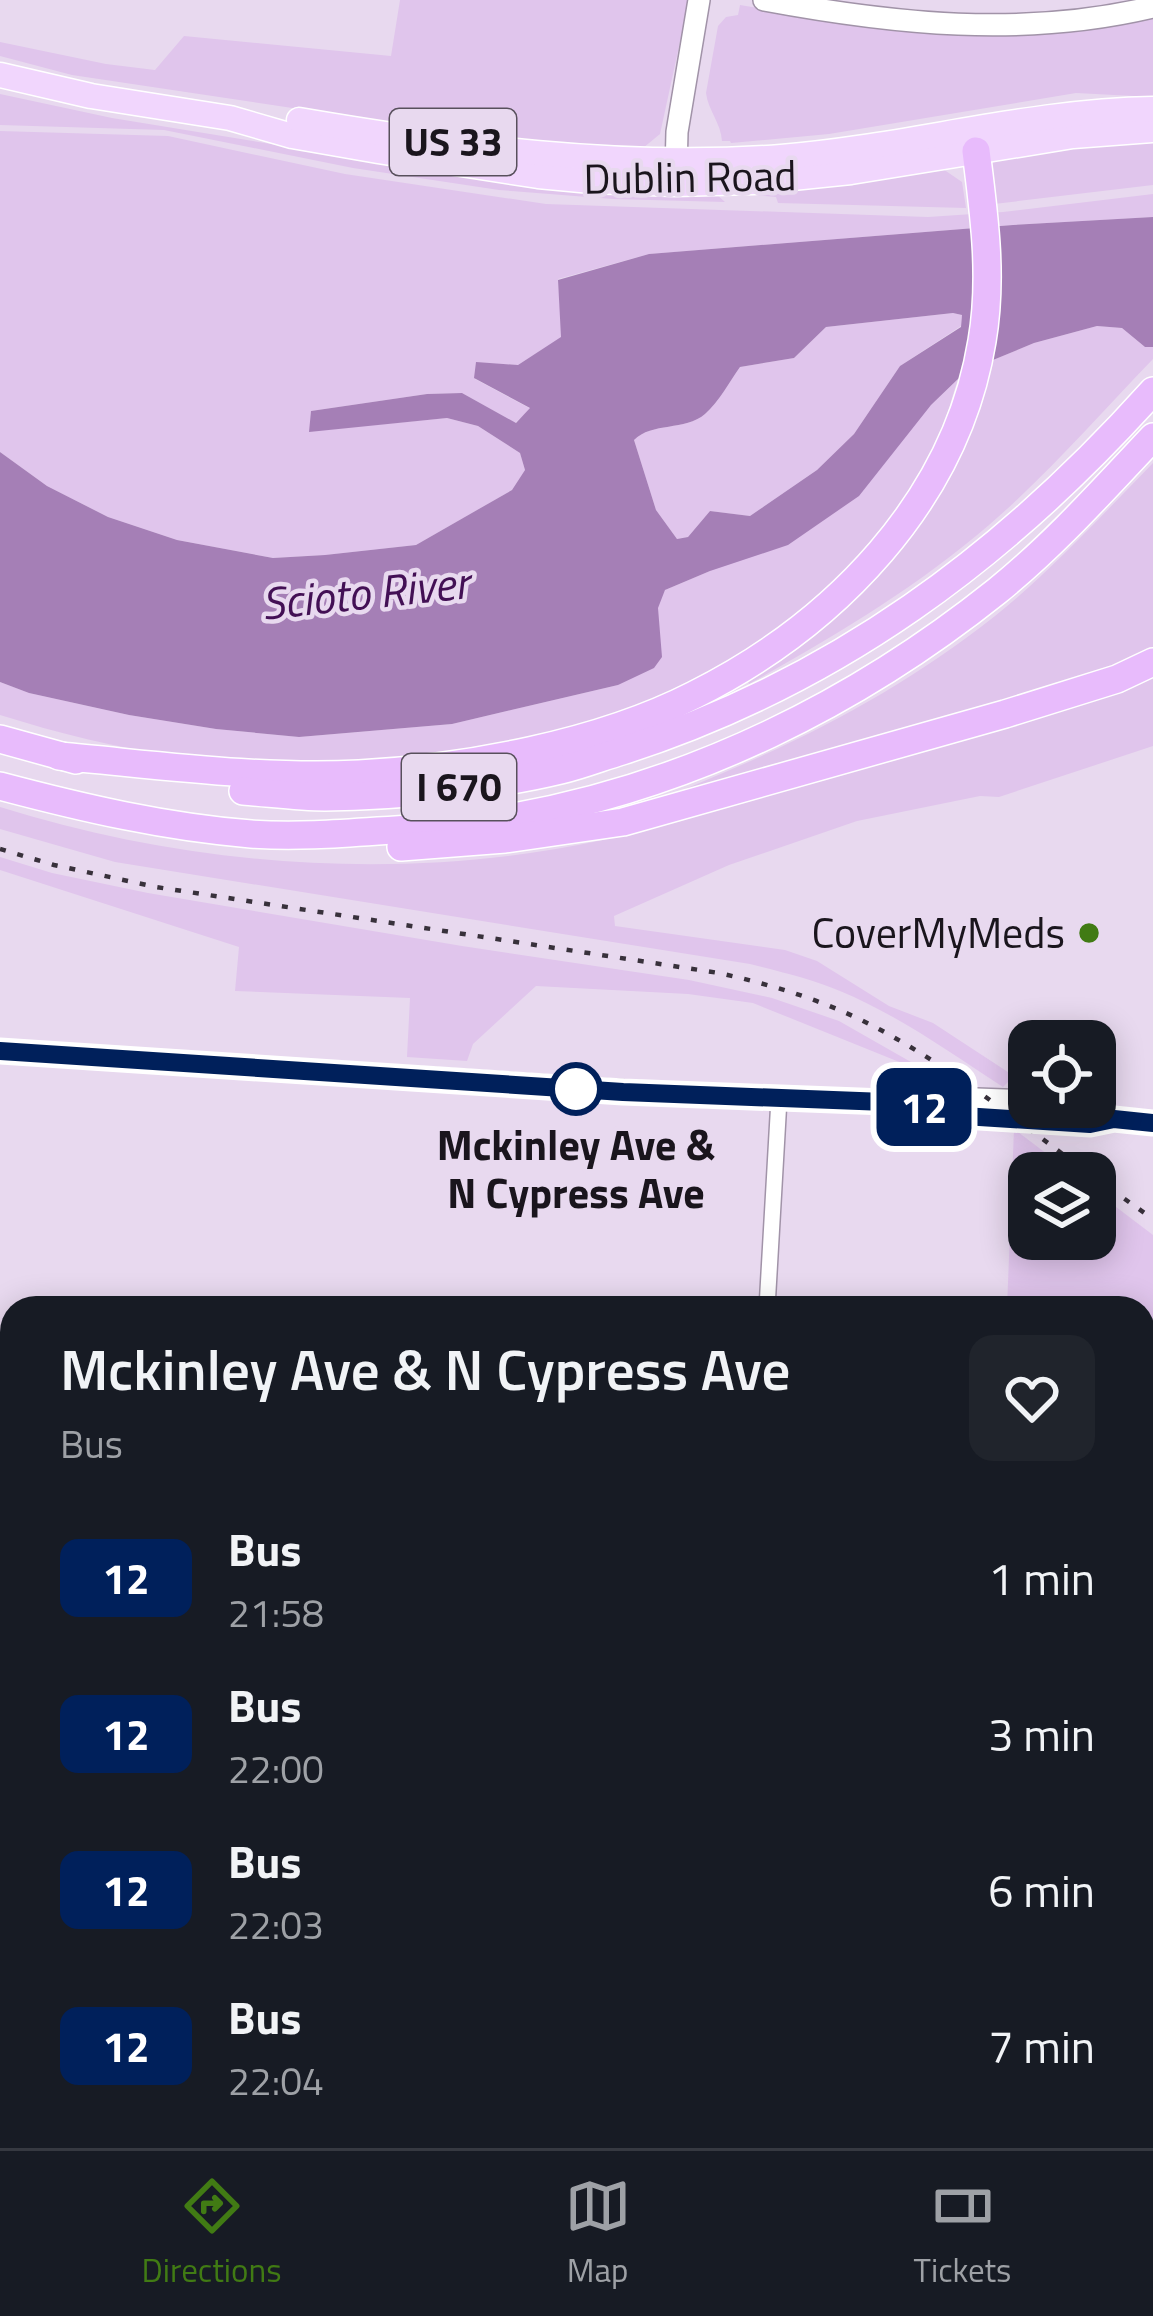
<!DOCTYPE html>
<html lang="en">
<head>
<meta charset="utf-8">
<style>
	body { margin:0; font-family:"Titillium Web",sans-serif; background:#20242c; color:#f1f3f6; height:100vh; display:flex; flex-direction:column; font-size:45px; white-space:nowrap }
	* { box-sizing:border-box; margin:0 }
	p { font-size:39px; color:#9ea1a6 }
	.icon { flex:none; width:66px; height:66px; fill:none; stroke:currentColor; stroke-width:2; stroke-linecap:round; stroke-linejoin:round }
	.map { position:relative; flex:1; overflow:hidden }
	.details { position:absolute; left:0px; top:1296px; width:1155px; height:852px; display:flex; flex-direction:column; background:#171b24; border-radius:36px 36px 0 0; box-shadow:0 6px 30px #0003 }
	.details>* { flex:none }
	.badge { padding:0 24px; border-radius:18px; font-size:42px; line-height:78px }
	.tools { position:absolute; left:1008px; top:1020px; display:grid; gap:24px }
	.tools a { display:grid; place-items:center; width:108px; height:108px; border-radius:24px; background:#171b24; box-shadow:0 6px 30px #0003; font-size:60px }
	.map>.badge { position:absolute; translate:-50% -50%; box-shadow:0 0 0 6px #fff }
	.round { display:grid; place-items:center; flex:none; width:126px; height:126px; border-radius:24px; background:#20242c }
	.head { display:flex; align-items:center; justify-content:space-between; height:204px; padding:0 60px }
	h1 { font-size:57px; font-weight:600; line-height:90px }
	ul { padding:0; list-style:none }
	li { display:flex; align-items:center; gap:36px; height:156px; padding:0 60px }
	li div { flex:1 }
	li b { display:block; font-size:45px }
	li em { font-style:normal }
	li .badge { min-width:132px; font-weight:700; text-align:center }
	.tabs { display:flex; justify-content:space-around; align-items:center; height:168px; border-top:3px solid #363941; background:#171b24; font-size:33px; color:#9ea1a6 }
	.tabs a { display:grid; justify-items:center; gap:6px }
	.tabs .selected { color:#417b14 }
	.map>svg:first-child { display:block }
	.green { fill:#e0c5ec }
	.water { fill:#a57fb6; fill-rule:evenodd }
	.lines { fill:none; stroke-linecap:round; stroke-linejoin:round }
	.street-casing { stroke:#a193a8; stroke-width:18 }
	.secondary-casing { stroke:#a193a8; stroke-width:24 }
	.primary-casing { stroke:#fff; stroke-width:27 }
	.highway-casing { stroke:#fff; stroke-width:30 }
	.street { stroke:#fff; stroke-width:15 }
	.secondary { stroke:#fff; stroke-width:21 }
	.primary { stroke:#f1d6fd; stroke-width:24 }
	.highway { stroke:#e8bbfc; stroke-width:27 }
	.rail { stroke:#38313b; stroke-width:4.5; stroke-dasharray:6 12; stroke-linecap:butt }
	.line-casing { stroke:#fff; stroke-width:27 }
	.line { stroke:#00205b; stroke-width:18 }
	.poi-dot { fill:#417b14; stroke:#e8d9ef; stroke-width:4.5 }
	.stop-dot { fill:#fff; stroke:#00205b; stroke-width:6 }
	.labels { text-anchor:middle; stroke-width:9; stroke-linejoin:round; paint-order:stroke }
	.shield { fill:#e8d9ef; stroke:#58505c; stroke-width:3 }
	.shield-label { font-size:39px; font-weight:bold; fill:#1a151d }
	.street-label { font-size:42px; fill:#1a151d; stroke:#e8d9ef }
	.poi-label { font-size:42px; fill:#1a151d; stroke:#e8d9ef; text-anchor:end }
	.stop-label { font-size:42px; font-weight:bold; fill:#1a151d; stroke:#e8d9ef }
	.water-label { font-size:45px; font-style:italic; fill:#431055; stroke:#e8d9ef }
</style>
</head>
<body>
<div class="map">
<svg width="1153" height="2148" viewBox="0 0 1153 2148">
	<rect width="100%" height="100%" fill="#e8d9ef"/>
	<!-- green -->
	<g class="green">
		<polygon points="400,0 687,0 688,5 660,134 643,148 543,144 432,129 72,75 0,56 0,42 106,64 155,70 184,36 391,56"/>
		<path d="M740 5C803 15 868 29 932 34 1006 39 1080 33 1153 17V97L1076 93 829 134 731 143 730 141H722C721 123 708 110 706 93L718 26 726 17 738 15Z"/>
		<polygon points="0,94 112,118 461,175 715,193 725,202 613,199 499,190 353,168 164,130 0,125"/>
		<polygon points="0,131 168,136 345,174 546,204 928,217 1003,212 1153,194 1153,217 1013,225 649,254 558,279 562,337 518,365 476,363 475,379 531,409 515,423 462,393 427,394 311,411 310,431 447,418 478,426 520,453 525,470 512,490 416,545 325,555 273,558 177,540 108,517 47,486 0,452"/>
		<polygon points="1153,142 1153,185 994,204 990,164 998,159 1070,148"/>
		<polygon points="943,169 962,182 966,208 778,203 776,197 729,193 873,181"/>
		<path d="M953 313 962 315 961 326 900 366 854 434 817 470 750 516 710 511 688 537 677 539 656 510 634 440C652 422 685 431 705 414 719 402 730 381 740 367L794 358 826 327Z"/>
		<path d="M1097 326 1122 328 1145 347H1153V359C1099 415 1048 474 989 525 916 588 833 637 749 684L747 679 890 560 911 535 942 487 981 403 993 360 1034 343Z"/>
		<path d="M958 379C947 413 938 450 919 481 769 722 441 790 177 756 116 748 58 733 0 715V682L29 693 129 715 216 729 299 737 452 724 618 685 665 590 710 571 931 405Z"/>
		<path d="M1153 463V652L1093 676 687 795 685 789C800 742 897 693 995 616 1052 570 1102 515 1153 463Z"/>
		<path d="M1153 678V746L999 797 980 796 857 821 729 865 614 916 615 926 785 950 817 961 889 1006 933 1023 1014 1076 1003 1087C951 1053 898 1015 840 991 811 979 781 972 750 964L115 862 0 829V807C192 867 405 883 603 840 632 833 661 823 690 815 746 800 802 784 857 769 956 741 1058 718 1153 678Z"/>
		<polygon points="0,857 52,873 148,893 462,946 689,980 772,998 839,1021 939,1078 753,1003 688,994 536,986 473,1044 467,1061 407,1057 410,998 235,991 239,947 0,870"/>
		<polygon points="1014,1129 1072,1173 1029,1173 1029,1239 1095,1239 1095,1191 1153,1235 1153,1356 1143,1356 1143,1308 1007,1308"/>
	</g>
	<!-- water -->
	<path class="water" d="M1153 217V347H1145L1122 328 1097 326 1034 343 993 360 958 379 931 405 859 496 788 545 710 571 665 590 658 608 662 657 654 668 618 685 452 724 299 737 216 729 129 715 29 693 0 682V452L47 486 108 517 177 540 273 558 325 555 416 545 512 490 525 470 520 453 478 426 447 418 309 432 311 411 427 394 462 393 516 423 530 408 474 378 476 362 518 365 561 337 558 280 649 254 1013 225ZM953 313 962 315 961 327 900 366 854 434 817 470 750 516 710 511 688 537 677 539 656 510 634 440C652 422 685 431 705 414 719 402 730 381 740 367L794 358 826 327Z"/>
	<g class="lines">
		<!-- street casing -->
		<g class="street-casing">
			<g id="street">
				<polyline points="767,1308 779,1099"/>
				<polyline points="0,1636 12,1713"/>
				<polyline points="1143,1689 1153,1687"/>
				<polyline points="77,2136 79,2148"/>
				<polyline points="553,2136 555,2148"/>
				<polyline points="760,2136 762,2148"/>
				<polyline points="967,2136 969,2148"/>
			</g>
		</g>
		<!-- secondary casing -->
		<g class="secondary-casing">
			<g id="secondary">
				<path d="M764 0C893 24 1023 38 1153 7"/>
				<polyline points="676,171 677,132 699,0"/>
				<polyline points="0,1051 703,1096 911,1103 950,1098 1029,1101"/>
				<polyline points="917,1105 948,1115 1090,1124 1114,1119"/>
				<polyline points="1087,1107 1114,1119 1153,1123"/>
			</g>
		</g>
		<!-- primary casing -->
		<g class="primary-casing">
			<g id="primary">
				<polyline points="0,75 91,96 230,118 292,136 378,151 538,176 591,181 675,184 754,182 851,172 1073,136 1153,130"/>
				<path d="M299 120C457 147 620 169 781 157 906 147 1027 111 1153 109"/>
				<polyline points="1143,2018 1153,2017"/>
				<polyline points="311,2148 384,2136"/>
			</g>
		</g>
		<!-- highway casing -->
		<g class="highway-casing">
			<g id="highway">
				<polyline points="0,739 76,760"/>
				<path d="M59 756C159 765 259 779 359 774 466 768 598 744 694 695 834 625 956 501 982 341 993 277 984 214 976 151"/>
				<path d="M0 786C83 808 165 827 251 834 293 837 336 834 378 831 424 828 469 825 514 817 692 785 857 703 997 591 1054 545 1103 490 1153 437"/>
				<path d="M243 791C270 793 298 797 325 797 398 796 491 787 561 770 582 765 602 757 622 751 836 682 1004 557 1153 391"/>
				<polyline points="401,847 505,839 623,822 1005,714 1117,679 1153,662"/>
			</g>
		</g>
		<!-- street -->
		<use href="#street" class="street"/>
		<!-- secondary -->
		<use href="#secondary" class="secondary"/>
		<!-- primary -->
		<use href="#primary" class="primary"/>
		<!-- highway -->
		<use href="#highway" class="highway"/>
		<!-- rail -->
		<g class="rail">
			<path d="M0 849 54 865 156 887 719 973C773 985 826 1001 875 1027 951 1067 1019 1122 1088 1173"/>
			<polyline points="1095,1178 1153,1219"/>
			<polyline points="0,1351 12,1351"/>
			<polyline points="1143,1380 1153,1380"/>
			<polyline points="227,2136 229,2148"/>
		</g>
	</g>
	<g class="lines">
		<!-- line casing -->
		<g class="line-casing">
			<polyline id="line" points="0,1051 623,1092 911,1103 948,1115 1090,1124 1114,1119 1153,1123"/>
		</g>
		<!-- line -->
		<use href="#line" class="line"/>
	</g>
	<!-- markers -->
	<circle class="poi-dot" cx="1089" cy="933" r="12"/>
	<circle class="stop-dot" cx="576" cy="1089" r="24"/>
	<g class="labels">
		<!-- shield labels -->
		<g class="shield">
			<rect x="390" y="109" width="126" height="66" rx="9"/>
			<rect x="402" y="754" width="114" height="66" rx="9"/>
		</g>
		<g class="shield-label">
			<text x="453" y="156">US 33</text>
			<text x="459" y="801">I 670</text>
		</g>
		<!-- street labels -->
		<g class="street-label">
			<text transform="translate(690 177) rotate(-1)" y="15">Dublin Road</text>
		</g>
		<!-- poi labels -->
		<g class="poi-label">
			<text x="1065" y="948">CoverMyMeds</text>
		</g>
		<!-- stop labels -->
		<g class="stop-label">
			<text x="576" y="1160">Mckinley Ave &amp;<tspan x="576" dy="48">N Cypress Ave</tspan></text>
		</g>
		<!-- water labels -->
		<g class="water-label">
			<text transform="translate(365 593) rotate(-6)" y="16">Scioto River</text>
		</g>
	</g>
</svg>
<div class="tools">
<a><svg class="icon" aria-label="locate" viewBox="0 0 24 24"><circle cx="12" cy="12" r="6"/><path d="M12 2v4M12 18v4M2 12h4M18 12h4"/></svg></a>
<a><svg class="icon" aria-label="layers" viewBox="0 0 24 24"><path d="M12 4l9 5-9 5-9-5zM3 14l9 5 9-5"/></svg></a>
</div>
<b class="badge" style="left:924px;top:1107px;background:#00205b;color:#fff">12</b>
<section class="details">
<div class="head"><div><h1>Mckinley Ave &amp; N Cypress Ave</h1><p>Bus</p></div><a class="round"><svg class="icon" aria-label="heart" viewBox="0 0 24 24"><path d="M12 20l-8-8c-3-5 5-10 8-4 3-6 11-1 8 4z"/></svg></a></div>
<ul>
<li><span class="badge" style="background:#00205b;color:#fff">12</span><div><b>Bus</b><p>21:58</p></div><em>1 min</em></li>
<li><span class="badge" style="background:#00205b;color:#fff">12</span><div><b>Bus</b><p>22:00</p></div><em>3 min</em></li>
<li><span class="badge" style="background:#00205b;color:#fff">12</span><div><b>Bus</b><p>22:03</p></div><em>6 min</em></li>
<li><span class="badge" style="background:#00205b;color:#fff">12</span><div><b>Bus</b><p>22:04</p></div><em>7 min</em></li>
</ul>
</section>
</div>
<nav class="tabs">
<a class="selected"><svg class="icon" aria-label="directions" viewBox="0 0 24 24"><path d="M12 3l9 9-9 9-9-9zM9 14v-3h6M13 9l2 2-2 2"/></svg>Directions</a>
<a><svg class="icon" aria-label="map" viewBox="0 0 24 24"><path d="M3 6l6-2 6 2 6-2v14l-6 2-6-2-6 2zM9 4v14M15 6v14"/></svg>Map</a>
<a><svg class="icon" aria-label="tickets" viewBox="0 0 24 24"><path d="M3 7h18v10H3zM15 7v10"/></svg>Tickets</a>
</nav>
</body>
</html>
